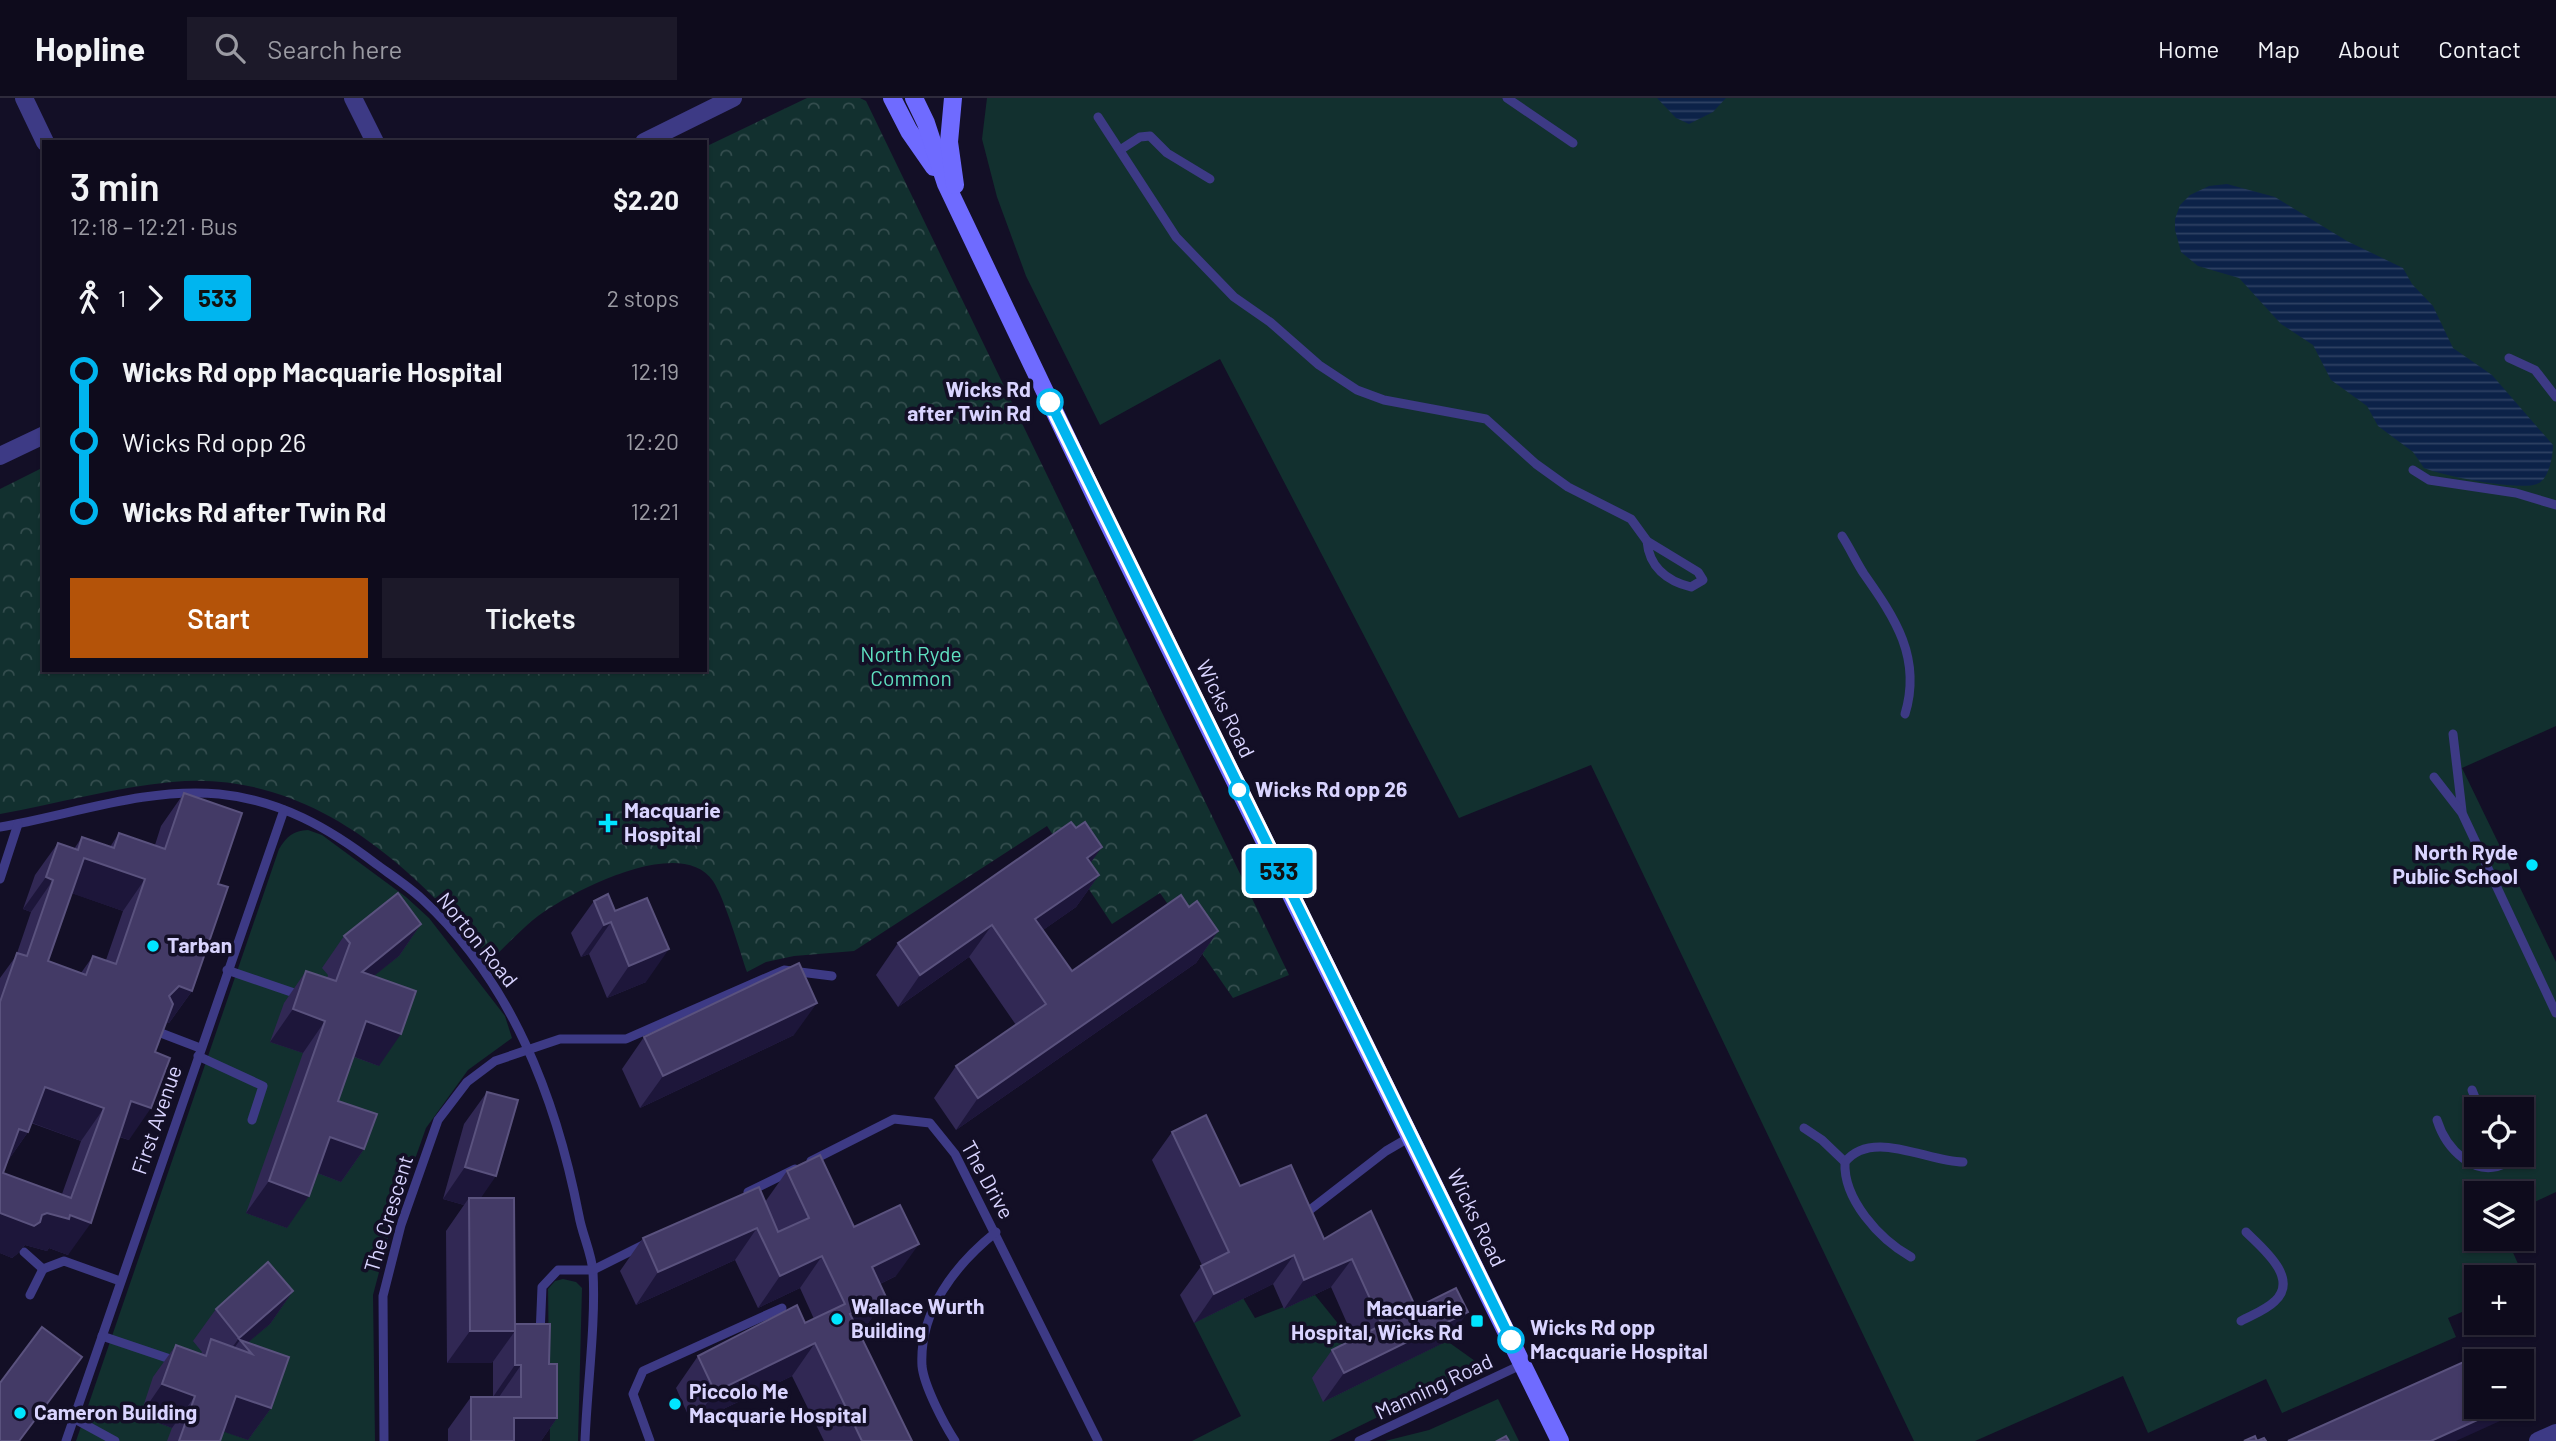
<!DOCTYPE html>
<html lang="en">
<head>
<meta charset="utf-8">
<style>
	body { margin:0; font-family:Barlow,sans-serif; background:#1c1929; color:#f1f3f6; height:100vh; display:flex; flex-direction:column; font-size:26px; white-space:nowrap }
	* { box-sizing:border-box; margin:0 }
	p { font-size:23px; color:#9b9ba3 }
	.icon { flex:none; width:38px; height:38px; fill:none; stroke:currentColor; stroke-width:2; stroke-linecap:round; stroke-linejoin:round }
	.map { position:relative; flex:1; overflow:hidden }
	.drawer { position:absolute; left:42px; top:42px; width:665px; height:532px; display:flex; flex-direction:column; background:#0e0b1c; border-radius:0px; box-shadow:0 2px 5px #0004,0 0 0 2px #2e2b3b }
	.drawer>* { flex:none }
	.badge { padding:0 14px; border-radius:5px; font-size:24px; line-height:46px }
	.controls { position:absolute; left:2464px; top:999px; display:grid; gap:14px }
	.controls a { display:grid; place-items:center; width:70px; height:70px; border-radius:0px; background:#0e0b1c; box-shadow:0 2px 5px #0004,0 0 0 2px #2e2b3b; font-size:35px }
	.map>.badge { position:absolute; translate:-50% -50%; box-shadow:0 0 0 4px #fff }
	.legs { display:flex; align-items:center; gap:10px; height:77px; padding:0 28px; font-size:23px }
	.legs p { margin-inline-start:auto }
	.summary { display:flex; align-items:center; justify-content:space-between; height:119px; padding:0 28px }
	h1 { font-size:38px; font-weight:600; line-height:52px }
	.action { display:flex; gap:14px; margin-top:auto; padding:14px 28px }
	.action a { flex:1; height:80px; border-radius:0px; background:#b45309; color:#fff; font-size:28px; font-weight:600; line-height:80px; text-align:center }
	.action a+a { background:#1c1929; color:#f1f3f6 }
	ul { padding:0 28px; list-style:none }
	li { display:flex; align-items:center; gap:24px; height:70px; font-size:26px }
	li i { display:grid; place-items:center; width:10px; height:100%; margin:0 9px; background:currentColor }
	li i::after { content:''; width:18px; height:18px; margin:-9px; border:5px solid; border-radius:50%; background:#0e0b1c }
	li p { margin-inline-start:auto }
	li:first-child i { background:linear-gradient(#0000 50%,currentColor 0) }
	li:last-child i { background:linear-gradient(currentColor 50%,#0000 0) }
	header { display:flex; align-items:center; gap:42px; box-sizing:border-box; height:98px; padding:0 35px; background:#0e0b1c; border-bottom:2px solid #2e2b3b }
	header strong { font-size:33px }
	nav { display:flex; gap:38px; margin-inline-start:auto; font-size:24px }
	.search { width:490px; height:63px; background:#1c1929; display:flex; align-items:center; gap:18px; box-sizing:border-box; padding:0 24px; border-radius:0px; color:#9b9ba3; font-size:26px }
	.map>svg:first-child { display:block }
	.grass { fill:#12302f; fill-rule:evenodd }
	.park { fill:url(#park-crowns) }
	.water { fill:url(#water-rules) }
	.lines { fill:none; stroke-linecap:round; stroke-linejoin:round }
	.service { stroke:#3d3a85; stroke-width:9 }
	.minor { stroke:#3d3a85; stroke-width:18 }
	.tertiary { stroke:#3d3a85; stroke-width:18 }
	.secondary { stroke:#6f6bff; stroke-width:18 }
	.wall { fill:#312854; fill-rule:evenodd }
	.shaded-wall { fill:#1d163a }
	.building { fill:#433a66; stroke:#5a527e; stroke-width:2; fill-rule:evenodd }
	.line-1-casing { stroke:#fff; stroke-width:16 }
	.line-1 { stroke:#00b5ef; stroke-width:10 }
	.stop-1-dot { fill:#fff; stroke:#00b5ef; stroke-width:3.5 }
	.poi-dot { fill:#00e5ff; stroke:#130f26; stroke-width:2.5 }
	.labels { text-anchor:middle; stroke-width:7; stroke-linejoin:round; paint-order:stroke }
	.stop-label { font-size:21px; font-weight:bold; fill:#d9d4ff; stroke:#130f26; text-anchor:start }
	.park-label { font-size:21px; fill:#5fe0c0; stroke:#130f26 }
	.street-label { font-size:21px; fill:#d9d4ff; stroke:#130f26 }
	.poi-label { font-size:21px; font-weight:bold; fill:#d9d4ff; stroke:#130f26; text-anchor:start }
</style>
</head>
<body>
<header>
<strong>Hopline</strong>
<div class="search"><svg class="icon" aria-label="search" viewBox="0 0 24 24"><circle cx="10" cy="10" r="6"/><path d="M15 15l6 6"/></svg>Search here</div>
<nav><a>Home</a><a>Map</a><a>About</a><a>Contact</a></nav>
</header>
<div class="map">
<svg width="2556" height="1343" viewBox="0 0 2556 1343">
	<defs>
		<pattern id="park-crowns" width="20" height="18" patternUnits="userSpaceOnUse" patternTransform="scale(1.75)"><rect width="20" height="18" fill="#12302f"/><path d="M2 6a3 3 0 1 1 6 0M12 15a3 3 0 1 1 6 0" fill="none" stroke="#344d4e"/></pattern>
		<pattern id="water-rules" width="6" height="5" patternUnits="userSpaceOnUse" patternTransform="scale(1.75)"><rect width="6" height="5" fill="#0c2248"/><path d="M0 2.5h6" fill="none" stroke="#2f4163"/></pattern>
	</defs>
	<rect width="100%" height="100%" fill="#130f26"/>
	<!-- grass -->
	<g class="grass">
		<path d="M987 0H2556V628L2462 670 2556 864V1094L2522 1110V1096H2476V1141H2507L2527 1186 2522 1188V1180H2476V1208L2448 1220 2456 1239 2282 1315 2266 1281 2148 1335 2123 1278 1975 1343H1914L1591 667 1459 720 1220 261 1100 327 1026 178 997 99 982 41ZM2476 1012H2522V1057H2476Z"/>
		<path d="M308 732 322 737 406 799 429 820 505 918 512 940 468 972 426 1030 391 1129 373 1197 375 1343H76L279 751C287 738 293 733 308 732Z"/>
		<polygon points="563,1181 576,1184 582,1190 578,1343 550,1343 548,1191 555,1183"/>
		<polygon points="1315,1197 1361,1254 1323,1303 1447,1243 1482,1268 1329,1343 1192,1343 1241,1318 1194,1225 1243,1200 1255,1220"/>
		<polygon points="1498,1301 1519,1343 1385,1343 1429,1332"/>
	</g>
	<!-- park -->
	<path class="park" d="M807 0H860L866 3 1289 877 1233 900 1160 795 1112 826 1047 728 854 853 794 858 766 864 747 874C739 851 725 801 713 783 681 736 572 793 538 818 521 831 506 848 491 862 410 765 308 671 172 684 115 689 56 706 0 716V391L44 369V572H705V49Z"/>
	<!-- water -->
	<g class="water">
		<polygon points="1657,0 1726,0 1713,14 1689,26 1676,20"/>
		<path d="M2227 86 2275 99 2347 143 2403 170 2412 186 2433 208 2453 250 2492 277 2553 347C2553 358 2549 382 2537 386 2519 393 2443 378 2424 370L2413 354 2378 328 2367 308 2331 282 2313 247 2281 226 2239 180 2198 168 2181 154 2175 132V121L2180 107 2190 97 2209 88Z"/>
	</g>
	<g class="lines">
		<!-- service -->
		<g class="service">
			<polyline points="1507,0 1573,45"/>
			<polyline points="1098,19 1176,139 1234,199 1270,224 1319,267 1357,292 1384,302 1486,321 1536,366 1568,389 1631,421 1647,443"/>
			<polyline points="1120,52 1140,39 1150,38 1167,55 1210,81"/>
			<polyline points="2509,260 2535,272 2556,299"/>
			<polyline points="2413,372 2429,382 2516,395 2556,407"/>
			<path d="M1842 438C1850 450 1856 464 1864 476 1895 520 1922 560 1905 616"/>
			<path d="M1647 443 1698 474 1703 482 1691 489C1667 483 1649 469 1647 443Z"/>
			<polyline points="2453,636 2462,713"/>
			<polyline points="2434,679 2462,715 2556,915"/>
			<path d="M0 729C71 717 146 689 219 696 280 702 329 730 376 766 391 777 408 788 422 801 512 884 556 1000 579 1118 582 1136 592 1156 593 1174 596 1225 587 1290 585 1343"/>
			<polyline points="0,781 18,726"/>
			<polyline points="227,872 300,897"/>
			<polyline points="153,932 200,950"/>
			<polyline points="198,958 263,988 252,1022"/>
			<polyline points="2472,992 2480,1012"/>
			<path d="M2437 1022C2446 1051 2475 1081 2506 1065L2509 1057"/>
			<polyline points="1804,1030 1822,1042 1845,1064"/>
			<polyline points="811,1063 894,1021 930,1025 955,1056 1098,1343"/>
			<polyline points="748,1094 795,1071"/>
			<polyline points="1302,1118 1386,1053 1410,1039"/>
			<polyline points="24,1154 43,1171 64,1163 120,1183"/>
			<path d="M1911 1159C1879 1141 1843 1101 1845 1064 1872 1030 1928 1064 1963 1064"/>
			<polyline points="30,1197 43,1171"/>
			<path d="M2241 1223C2252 1217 2266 1212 2275 1203 2300 1180 2261 1149 2246 1134"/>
			<polyline points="540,1237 542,1189 558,1172 593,1172 645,1146"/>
			<polyline points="102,1238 176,1263"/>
			<polyline points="73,1320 115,1343"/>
			<polyline points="66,1343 284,712"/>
			<polyline points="384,1343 383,1198 401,1127 438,1022 467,984 495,963 560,941 626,941 784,872 832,878"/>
			<polyline points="650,1343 633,1296 643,1273 782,1210"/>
			<path d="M955 1343C944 1326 924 1288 922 1268 919 1213 955 1167 996 1134"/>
			<polyline points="1359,1343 1523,1266"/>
		</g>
		<!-- minor -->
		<g class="minor">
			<polyline points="24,0 45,44"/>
			<polyline points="353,0 375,44"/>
			<polyline points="644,44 733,0"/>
			<polyline points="0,358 44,337"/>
		</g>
		<!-- tertiary -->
		<polyline class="tertiary" points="2538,1343 2556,1335"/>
		<!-- secondary -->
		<g class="secondary">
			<polyline points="892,0 909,33 934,69"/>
			<polyline points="914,0 926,25 946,86 1099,407 1560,1343"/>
			<polyline points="953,0 949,44 955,87"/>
		</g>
	</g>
	<!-- wall -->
	<g class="wall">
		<path d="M184 695 218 786 192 893 169 925 166 924 155 954 129 1042 119 1039 68 1157 49 1150 47 1153 25 1147 17 1156 12 1160 0 1155V880L16 858 31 814 23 811 35 777 58 745 74 751 82 739 110 749 119 735 155 747 161 728ZM72 795 123 813 106 862 93 858 81 875 48 863ZM31 1025 81 1043 62 1096 3 1075 7 1064 28 1034Z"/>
		<polygon points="1091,765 1099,777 1076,809 1043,832 1072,873 1189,809 1218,833 1196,865 956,1032 934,1000 956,968 1016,927 969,859 898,909 876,877 898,845"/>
		<polygon points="608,796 646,884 607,900 589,856 581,859 571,835 594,803"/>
		<polygon points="421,826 399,858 373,878 379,968 354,959 338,1003 364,1051 341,1084 317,1075 287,1130 246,1115 303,955 270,944 284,905 306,873 327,880 328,877 322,870 344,838"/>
		<polygon points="794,937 640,1010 622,971 644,939"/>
		<polygon points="487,994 480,1100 515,1227 549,1266 557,1320 541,1343 448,1343 448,1331 471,1299 493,1299 493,1264 447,1265 446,1133 464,1107 443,1101 464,1026"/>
		<polygon points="1172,1034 1240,1088 1324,1141 1371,1113 1416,1210 1447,1243 1323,1304 1312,1280 1332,1252 1354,1241 1331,1189 1284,1211 1273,1186 1194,1225 1180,1197 1202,1167 1152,1062"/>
		<polygon points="787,1073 854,1129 896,1178 880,1186 886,1199 864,1231 859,1234 912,1343 824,1343 792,1278 692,1326 676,1290 698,1258 805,1225 814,1221 800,1190 758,1210 735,1162 636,1207 620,1173 643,1140 765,1104"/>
		<polygon points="293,1193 270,1226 248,1244 271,1310 248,1342 223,1333 220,1343 167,1343 172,1330 140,1318 153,1279 176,1247 201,1256 202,1254 193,1243 216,1211"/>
	</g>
	<!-- shaded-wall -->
	<g class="shaded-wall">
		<polygon points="1102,749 1079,781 1087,760"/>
		<polygon points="84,760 145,781 123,813 62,792"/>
		<polygon points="1099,777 1076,809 1013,853 1035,821"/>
		<polygon points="46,779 53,782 31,814 23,811"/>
		<polygon points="611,824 589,856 581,859 604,827"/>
		<polygon points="421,826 399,858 339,906 362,874"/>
		<polygon points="992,827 969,859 898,909 920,877"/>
		<polygon points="1218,833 1196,865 956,1032 978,1000"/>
		<polygon points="669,851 646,884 607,900 629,868"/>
		<polygon points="179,888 192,893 169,925 157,921 169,898"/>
		<polygon points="817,905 794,937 640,1010 663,978"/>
		<polygon points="293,911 325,923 303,955 270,944"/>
		<polygon points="366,923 401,936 379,968 344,955"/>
		<polygon points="45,989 104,1010 81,1043 22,1021"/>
		<polygon points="131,1003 151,1010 129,1042 109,1035"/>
		<polygon points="19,1031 28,1034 5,1067"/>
		<polygon points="330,1039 364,1051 341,1084 307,1071"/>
		<polygon points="465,1069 496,1078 474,1110 469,1100 464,1107 443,1101"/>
		<polygon points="269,1083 309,1098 287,1130 246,1115"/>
		<polygon points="0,1115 42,1117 47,1115 70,1117 91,1125 68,1157 49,1150 47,1153 25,1147 17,1156 12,1160 0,1155"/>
		<polygon points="757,1130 735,1162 636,1207 658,1174"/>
		<polygon points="919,1146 896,1178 849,1201 872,1169"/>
		<polygon points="1294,1157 1273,1186 1194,1225 1214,1196"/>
		<polygon points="822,1158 800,1190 758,1210 780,1178"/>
		<polygon points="1352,1161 1331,1189 1284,1211 1304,1182"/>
		<polygon points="293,1193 270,1226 245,1247 240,1242 222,1267 216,1272 239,1240"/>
		<polygon points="886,1199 864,1231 828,1249 850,1216"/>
		<polygon points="1468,1214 1447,1243 1323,1304 1344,1275"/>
		<polygon points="470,1233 515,1233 492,1265 447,1265"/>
		<polygon points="815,1245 792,1278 692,1326 715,1294"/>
		<polygon points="515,1267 521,1267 499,1299 493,1299"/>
		<polygon points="162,1286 195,1298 172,1330 140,1318"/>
		<polygon points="236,1298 271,1310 248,1342 213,1330"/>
		<polygon points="2506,1309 2510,1309 2500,1323 2456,1343 2431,1343"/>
		<polygon points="514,1320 557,1320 541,1343 498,1343"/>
	</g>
	<!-- building -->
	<g class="building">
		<path d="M184 695 242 715 218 786 228 789 192 893 179 888 169 898 173 906 155 954 170 960 151 1010 131 1003 91 1125 70 1117 69 1121 47 1115 42 1117 40 1124 34 1128 0 1115V904L17 855 27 858 53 782 46 779 58 745 78 752 82 739 114 750 119 735 165 751ZM84 760 145 781 116 866 93 858 86 877 48 863ZM45 989 104 1010 71 1100 3 1075 19 1031 28 1034Z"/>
		<polygon points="1071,724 1076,730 1085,724 1102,749 1087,760 1099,777 1035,821 1072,873 1181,797 1189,809 1197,803 1218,833 978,1000 956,968 1046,906 992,827 920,877 898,845"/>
		<polygon points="398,795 421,826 362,874 416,893 401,936 366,923 338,1003 377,1016 364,1051 330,1039 309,1098 269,1083 325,923 293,911 306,873 336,883 350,845 344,838"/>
		<polygon points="608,796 615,813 647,800 669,851 629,868 611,824 604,827 594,803"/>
		<polygon points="799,865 817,905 663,978 644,939"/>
		<polygon points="487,994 518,1002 496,1078 465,1069"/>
		<polygon points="1206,1017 1240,1088 1291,1067 1324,1141 1371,1113 1416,1210 1456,1190 1468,1214 1344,1275 1332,1252 1382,1227 1352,1161 1304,1182 1294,1157 1214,1196 1201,1168 1229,1154 1172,1034"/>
		<polygon points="820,1057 854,1129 900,1107 919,1146 872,1169 886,1199 850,1216 912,1343 862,1343 815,1245 715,1294 698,1258 797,1207 805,1225 845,1206 822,1158 780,1178 757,1130 658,1174 643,1140 759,1089 778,1134 809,1120 787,1073"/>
		<polygon points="469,1100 514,1100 515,1233 470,1233"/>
		<polygon points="268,1164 293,1193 239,1240 216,1211"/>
		<polygon points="515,1226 550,1226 549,1266 557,1266 557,1320 514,1320 514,1343 471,1343 471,1299 521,1299 521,1267 515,1267"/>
		<polygon points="42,1229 82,1259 19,1343 0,1343 0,1285"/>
		<polygon points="211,1241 252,1256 240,1242 289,1259 271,1310 236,1298 220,1343 179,1343 195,1298 162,1286 176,1247 206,1258"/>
		<polygon points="2488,1253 2493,1264 2476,1264 2476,1309 2506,1309 2431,1343 2288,1343"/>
		<polygon points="1506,1338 1509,1343 1497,1343"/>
		<polygon points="2255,1338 2257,1343 2264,1340 2266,1343 2244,1343"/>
	</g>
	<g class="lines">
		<!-- line-1 casing -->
		<g class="line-1-casing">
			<polyline id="line-1" points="1050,304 1511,1242"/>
		</g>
		<!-- line-1 -->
		<use href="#line-1" class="line-1"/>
	</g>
	<!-- markers -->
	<g class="stop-1-dot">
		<circle cx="1050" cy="304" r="12"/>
		<circle cx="1239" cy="692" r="9"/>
		<circle cx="1511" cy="1242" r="12"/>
	</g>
	<g class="poi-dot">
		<path d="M604.5 714.5h7v7h7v7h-7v7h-7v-7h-7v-7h7z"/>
		<circle cx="2532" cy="767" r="7"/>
		<circle cx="153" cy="848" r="7"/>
		<circle cx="837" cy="1221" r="7"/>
		<rect x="1470" y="1216" width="14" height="14" rx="3.5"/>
		<circle cx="675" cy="1306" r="7"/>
		<circle cx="20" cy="1315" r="7"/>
	</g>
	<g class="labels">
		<!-- stop labels -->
		<g class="stop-label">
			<text x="1031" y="299" text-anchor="end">Wicks Rd<tspan x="1031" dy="24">after Twin Rd</tspan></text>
			<text x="1255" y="699">Wicks Rd opp 26</text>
			<text x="1530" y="1237">Wicks Rd opp<tspan x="1530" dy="24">Macquarie Hospital</tspan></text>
		</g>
		<!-- park labels -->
		<g class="park-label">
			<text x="911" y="564">North Ryde<tspan x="911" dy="24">Common</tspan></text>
		</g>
		<!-- street labels -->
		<g class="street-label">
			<text transform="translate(1225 611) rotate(64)" y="7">Wicks Road</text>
			<text transform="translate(477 842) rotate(51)" y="7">Norton Road</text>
			<text transform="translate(157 1022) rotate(-71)" y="7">First Avenue</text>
			<text transform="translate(987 1082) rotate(61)" y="7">The Drive</text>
			<text transform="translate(389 1116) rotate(-73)" y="7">The Crescent</text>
			<text transform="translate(1476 1120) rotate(64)" y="7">Wicks Road</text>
			<text transform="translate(1434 1289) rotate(-25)" y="7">Manning Road</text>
		</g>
		<!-- poi labels -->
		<g class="poi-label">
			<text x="624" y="720">Macquarie<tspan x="624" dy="24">Hospital</tspan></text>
			<text x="2518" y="762" text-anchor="end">North Ryde<tspan x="2518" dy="24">Public School</tspan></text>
			<text x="167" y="855">Tarban</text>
			<text x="851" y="1216">Wallace Wurth<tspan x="851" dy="24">Building</tspan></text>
			<text x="1463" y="1218" text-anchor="end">Macquarie<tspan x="1463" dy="24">Hospital, Wicks Rd</tspan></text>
			<text x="689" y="1301">Piccolo Me<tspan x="689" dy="24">Macquarie Hospital</tspan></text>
			<text x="34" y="1322">Cameron Building</text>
		</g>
	</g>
</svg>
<div class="controls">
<a><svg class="icon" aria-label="locate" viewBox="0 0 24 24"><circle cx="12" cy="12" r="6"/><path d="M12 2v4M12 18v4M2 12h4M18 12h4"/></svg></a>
<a><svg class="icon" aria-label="layers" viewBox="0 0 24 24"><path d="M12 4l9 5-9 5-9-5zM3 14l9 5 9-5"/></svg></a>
<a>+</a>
<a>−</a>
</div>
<b class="badge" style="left:1279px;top:773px;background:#00b5ef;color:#111">533</b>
<section class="drawer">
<div class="summary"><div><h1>3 min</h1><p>12:18 – 12:21 · Bus</p></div><b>$2.20</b></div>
<div class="legs"><svg class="icon" aria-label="walk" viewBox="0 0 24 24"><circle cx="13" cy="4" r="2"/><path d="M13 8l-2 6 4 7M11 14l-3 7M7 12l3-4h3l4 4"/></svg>1<svg class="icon" aria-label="forward" viewBox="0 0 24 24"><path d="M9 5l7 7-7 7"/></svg><b class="badge" style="background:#00b5ef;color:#111">533</b><p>2 stops</p></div>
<ul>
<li><i style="color:#00b5ef"></i><b>Wicks Rd opp Macquarie Hospital</b><p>12:19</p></li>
<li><i style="color:#00b5ef"></i><span>Wicks Rd opp 26</span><p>12:20</p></li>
<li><i style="color:#00b5ef"></i><b>Wicks Rd after Twin Rd</b><p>12:21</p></li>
</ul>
<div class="action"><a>Start</a><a>Tickets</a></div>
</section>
</div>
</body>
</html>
